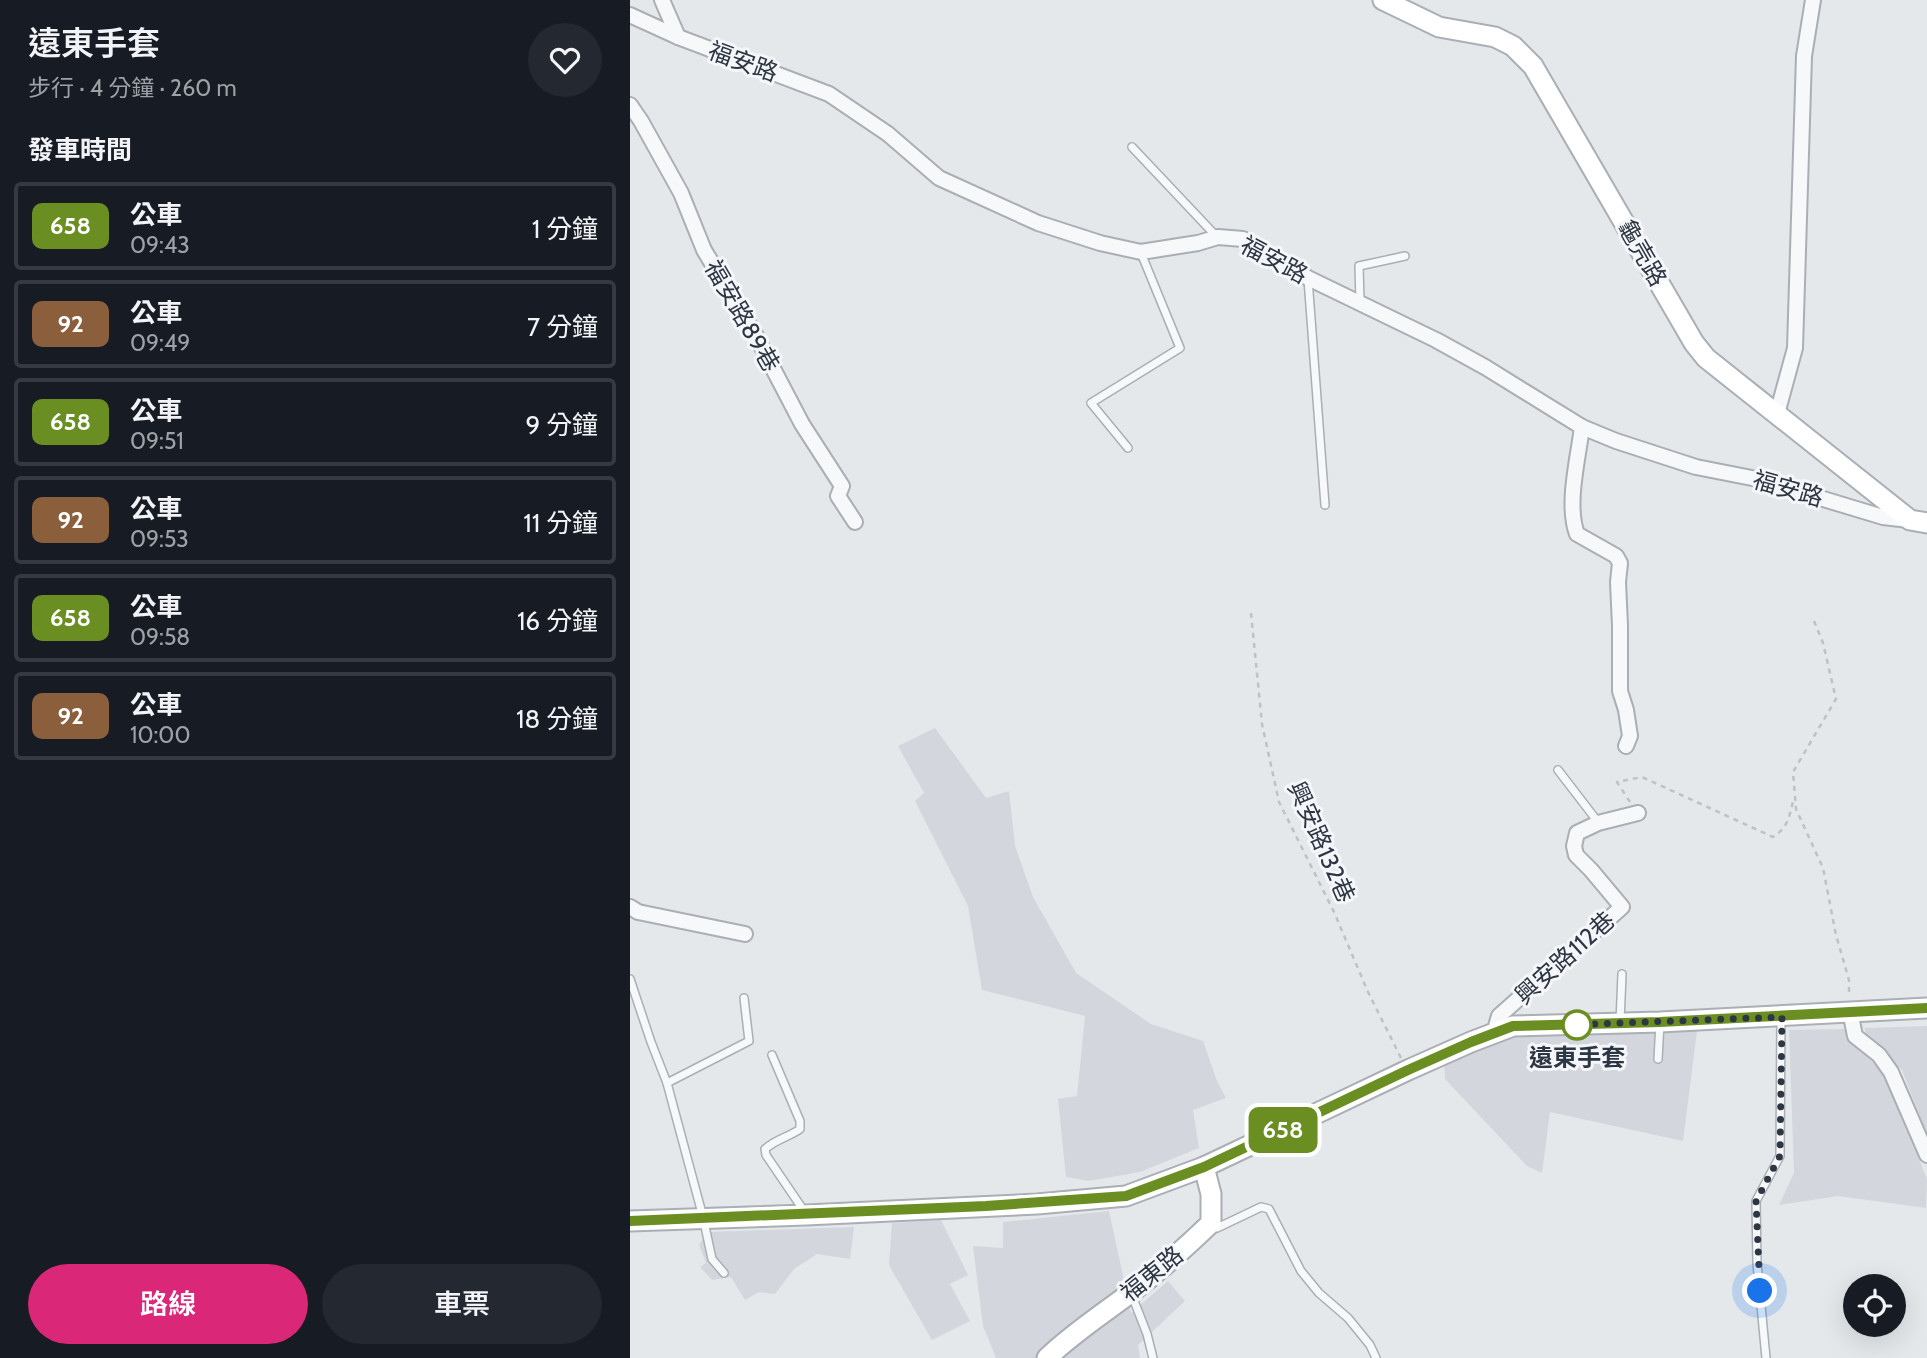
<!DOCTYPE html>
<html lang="zh-TW">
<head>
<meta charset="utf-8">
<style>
	body { margin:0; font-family:Cabin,"Noto Sans TC",sans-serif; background:#242831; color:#f1f3f6; height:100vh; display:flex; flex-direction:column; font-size:26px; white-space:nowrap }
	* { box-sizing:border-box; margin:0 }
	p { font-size:23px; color:#9ea1a6 }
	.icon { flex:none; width:38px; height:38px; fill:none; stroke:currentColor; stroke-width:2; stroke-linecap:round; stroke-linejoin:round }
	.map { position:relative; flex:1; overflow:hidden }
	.side { display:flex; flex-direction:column; background:#171b24; width:630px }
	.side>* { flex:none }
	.badge { padding:0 14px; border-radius:10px; font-size:24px; line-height:46px }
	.fabs { position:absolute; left:1213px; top:1274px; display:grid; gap:14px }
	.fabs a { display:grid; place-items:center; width:63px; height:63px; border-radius:50%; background:#171b24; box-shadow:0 7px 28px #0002; font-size:35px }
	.you { position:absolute; width:35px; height:35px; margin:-18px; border:5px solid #fff; border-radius:50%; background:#1a73e8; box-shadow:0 0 0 10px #1a73e833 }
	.map>.badge { position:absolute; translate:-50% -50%; box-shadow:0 0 0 4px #fff }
	h2 { padding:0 28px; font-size:26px; line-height:63px }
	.round { display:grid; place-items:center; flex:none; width:74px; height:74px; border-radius:37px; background:#242831 }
	.overview { display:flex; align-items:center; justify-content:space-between; height:119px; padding:0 28px }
	h1 { font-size:33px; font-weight:600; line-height:52px }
	.action { display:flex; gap:14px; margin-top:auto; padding:14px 28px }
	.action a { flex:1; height:80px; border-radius:42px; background:#db2777; color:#fff; font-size:28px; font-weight:600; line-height:80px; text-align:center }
	.action a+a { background:#242831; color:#f1f3f6 }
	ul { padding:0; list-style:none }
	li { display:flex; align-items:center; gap:21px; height:88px; margin:0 14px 10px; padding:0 14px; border:4px solid #363941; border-radius:7px }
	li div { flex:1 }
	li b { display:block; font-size:26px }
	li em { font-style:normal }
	li .badge { min-width:77px; font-weight:700; text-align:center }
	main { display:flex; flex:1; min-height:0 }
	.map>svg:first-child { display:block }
	.built { fill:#d3d7dd }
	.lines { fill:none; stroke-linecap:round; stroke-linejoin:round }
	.lane-casing { stroke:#a9afb5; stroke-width:10 }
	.street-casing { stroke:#a9afb5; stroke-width:18 }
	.secondary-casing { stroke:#a9afb5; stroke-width:23 }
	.path { stroke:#bec2c7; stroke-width:2.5; stroke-dasharray:5 5; stroke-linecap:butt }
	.lane { stroke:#f7f8fa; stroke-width:7 }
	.street { stroke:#f7f8fa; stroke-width:14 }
	.secondary { stroke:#fff; stroke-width:19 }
	.line-casing { stroke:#fff; stroke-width:16 }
	.line { stroke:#6b8e23; stroke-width:10 }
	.walk { stroke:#2d3643; stroke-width:7; stroke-dasharray:0 12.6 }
	.stop-dot { fill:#fff; stroke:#6b8e23; stroke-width:3.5 }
	.labels { text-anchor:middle; stroke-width:6; stroke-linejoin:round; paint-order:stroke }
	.street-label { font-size:24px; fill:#2d3643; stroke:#f4f6f9 }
	.stop-label { font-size:24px; font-weight:bold; fill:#2d3643; stroke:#f4f6f9 }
</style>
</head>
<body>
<main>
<section class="side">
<div class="overview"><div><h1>遠東手套</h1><p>步行 · 4 分鐘 · 260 m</p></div><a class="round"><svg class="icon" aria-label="heart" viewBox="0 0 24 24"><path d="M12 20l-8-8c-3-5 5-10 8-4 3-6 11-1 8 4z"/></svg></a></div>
<h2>發車時間</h2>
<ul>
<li><span class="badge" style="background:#6b8e23;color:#fff">658</span><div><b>公車</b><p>09:43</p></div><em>1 分鐘</em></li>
<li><span class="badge" style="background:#8b5e3c;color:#fff">92</span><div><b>公車</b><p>09:49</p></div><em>7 分鐘</em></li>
<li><span class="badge" style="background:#6b8e23;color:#fff">658</span><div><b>公車</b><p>09:51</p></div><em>9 分鐘</em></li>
<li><span class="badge" style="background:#8b5e3c;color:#fff">92</span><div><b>公車</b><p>09:53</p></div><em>11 分鐘</em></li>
<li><span class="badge" style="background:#6b8e23;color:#fff">658</span><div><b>公車</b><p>09:58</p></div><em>16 分鐘</em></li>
<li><span class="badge" style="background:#8b5e3c;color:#fff">92</span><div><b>公車</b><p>10:00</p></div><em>18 分鐘</em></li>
</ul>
<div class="action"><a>路線</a><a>車票</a></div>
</section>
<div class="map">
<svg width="1297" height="1358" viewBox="0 0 1297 1358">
	<rect width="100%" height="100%" fill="#e4e8eb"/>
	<!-- built -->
	<g class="built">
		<polygon points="305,728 356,798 379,791 385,846 403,897 446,973 521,1024 573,1041 587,1081 596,1098 563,1110 569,1148 510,1172 459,1181 436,1177 428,1099 447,1096 455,1016 352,990 338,906 285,801 294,793 268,746"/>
		<polygon points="1068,1023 1053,1141 920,1112 912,1173 897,1166 815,1079 814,1058 890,1030"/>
		<polygon points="1297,1026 1297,1135 1272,1070 1235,1037 1235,1028"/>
		<polygon points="1214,1029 1257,1079 1297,1179 1296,1208 1208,1196 1149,1205 1164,1173 1159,1030"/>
		<polygon points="479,1211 501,1313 538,1281 555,1301 508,1345 510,1358 366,1358 353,1326 343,1246 373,1248 373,1222"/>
		<polygon points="311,1220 338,1275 320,1284 340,1321 302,1340 259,1265 262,1223"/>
		<polygon points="224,1227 220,1259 187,1254 164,1269 145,1294 129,1292 115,1300 101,1277 82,1280 70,1267 76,1263 69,1245 77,1232"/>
	</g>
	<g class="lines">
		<!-- lane casing -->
		<g class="lane-casing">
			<g id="lane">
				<polyline points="502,147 587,237"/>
				<polyline points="678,279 695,505"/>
				<polyline points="730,302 729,266 775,256"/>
				<polyline points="498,448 461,403 550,348 511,253"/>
				<polyline points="928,770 968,822"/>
				<polyline points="0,979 21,1042 37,1083 73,1217 82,1259 94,1273"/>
				<polyline points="990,1023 992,974"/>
				<path d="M142 1055 170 1121V1129C159 1137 146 1139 135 1149L136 1155 174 1211"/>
				<polyline points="1028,1059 1030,1023"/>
				<polyline points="37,1083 119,1041 114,998"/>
				<polyline points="584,1225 587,1228 631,1207 639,1209 671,1271 689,1293 718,1318 740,1345 746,1358"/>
				<polyline points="501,1293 517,1334 523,1358"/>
				<polyline points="1136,1358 1127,1263 1126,1201 1150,1156 1151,1017"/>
			</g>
		</g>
		<!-- street casing -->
		<g class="street-casing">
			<g id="street">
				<polyline points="32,0 48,37"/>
				<polyline points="0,15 48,37 199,94 258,134 309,178 408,223 470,243 511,252 568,243 588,237 613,239 678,278 806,340 855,367 952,427 986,441 1066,467 1127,479 1253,517 1279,520"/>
				<polyline points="0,105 11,121 51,193 74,250 126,336 172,424 212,486 208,496 225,522"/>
				<polyline points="1147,414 1165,348 1174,56 1183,0"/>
				<path d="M952 427C948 459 936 505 947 534L986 556 990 563 988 582 990 626V691L996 710 1000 736 996 746"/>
				<polyline points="0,907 8,912 115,934"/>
				<polyline points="1220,1011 1225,1036 1249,1055 1261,1072 1297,1155"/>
				<polyline points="864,1033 869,1016 992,907 961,870 946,855 944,846 947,833 968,823 1008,813"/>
			</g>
		</g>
		<!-- secondary casing -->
		<g class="secondary-casing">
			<g id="secondary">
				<polyline points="753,0 809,27 865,37 883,46 903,66 1064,343 1076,358 1280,520 1297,523"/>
				<polyline points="0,1221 176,1215 407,1204 496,1196 574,1167 778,1070 841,1042 883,1026 1030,1022 1297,1008"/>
				<path d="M417 1358C442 1334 471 1315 499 1294 528 1272 555 1248 581 1223V1194L574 1167"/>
			</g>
		</g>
		<!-- path -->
		<g class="path">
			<polyline points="621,613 632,724 649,802 704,912 738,992 771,1058"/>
			<polyline points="1184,621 1193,643 1206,699 1163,772 1166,809 1193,868 1206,935 1219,980 1219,996"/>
			<path d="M1000 802 987 782 1012 777 1143 837C1159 827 1159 816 1164 798"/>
		</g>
		<!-- lane -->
		<use href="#lane" class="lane"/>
		<!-- street -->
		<use href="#street" class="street"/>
		<!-- secondary -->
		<use href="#secondary" class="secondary"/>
	</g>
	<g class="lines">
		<!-- line casing -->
		<g class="line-casing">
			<polyline id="line" points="0,1221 356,1206 496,1196 574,1167 778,1070 841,1042 883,1026 1030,1022 1297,1008"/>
		</g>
		<!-- line -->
		<use href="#line" class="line"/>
		<!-- walk -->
		<polyline class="walk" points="947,1025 937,1025 1152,1017 1150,1156 1126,1201 1130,1291"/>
	</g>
	<!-- markers -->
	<circle class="stop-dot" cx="947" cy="1025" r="14"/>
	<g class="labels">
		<!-- street labels -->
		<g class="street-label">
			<text transform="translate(113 62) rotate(20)" y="8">福安路</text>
			<text transform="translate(1012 253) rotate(60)" y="8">龜壳路</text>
			<text transform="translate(644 260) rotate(28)" y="8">福安路</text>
			<text transform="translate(112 316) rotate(60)" y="8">福安路89巷</text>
			<text transform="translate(1158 489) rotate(16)" y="8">福安路</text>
			<text transform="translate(691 842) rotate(66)" y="8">興安路132巷</text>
			<text transform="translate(935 958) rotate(-42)" y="8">興安路112巷</text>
			<text transform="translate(522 1274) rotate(-39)" y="8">福東路</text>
		</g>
		<!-- stop labels -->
		<g class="stop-label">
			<text x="947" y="1066">遠東手套</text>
		</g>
	</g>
</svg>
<div class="fabs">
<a><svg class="icon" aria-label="locate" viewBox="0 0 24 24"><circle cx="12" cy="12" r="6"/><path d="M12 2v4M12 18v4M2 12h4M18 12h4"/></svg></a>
</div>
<div class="you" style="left:1130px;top:1291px"></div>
<b class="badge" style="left:653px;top:1130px;background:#6b8e23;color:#fff">658</b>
</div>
</main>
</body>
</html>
